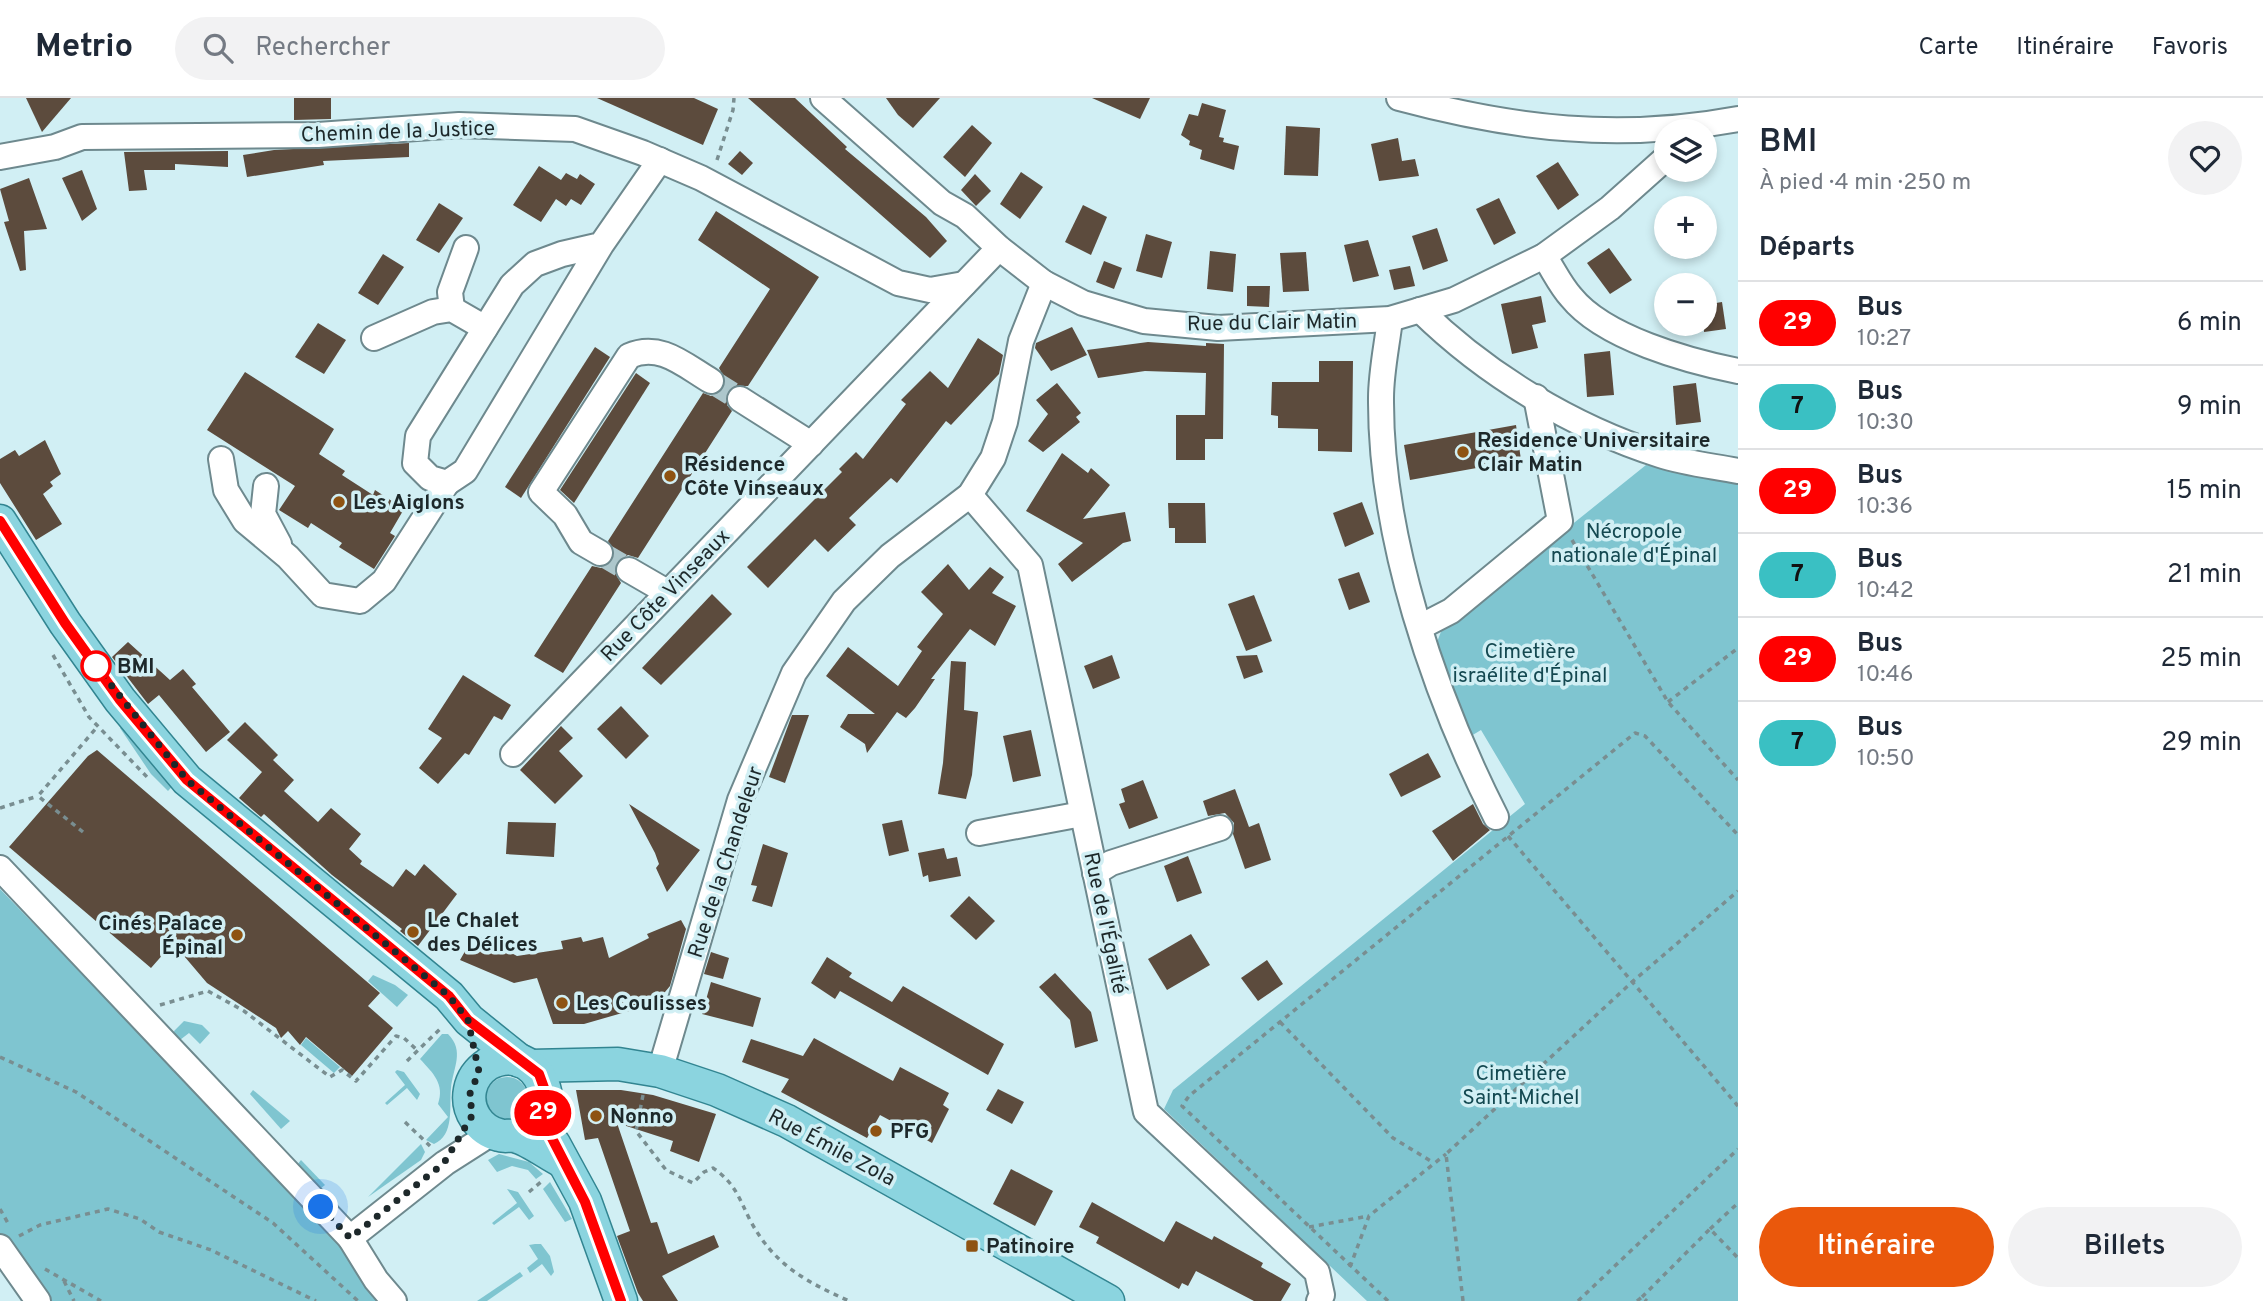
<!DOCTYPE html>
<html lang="fr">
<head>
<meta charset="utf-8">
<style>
	body { margin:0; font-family:Overpass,sans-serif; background:#f2f2f3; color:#1f2937; height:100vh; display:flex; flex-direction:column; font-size:26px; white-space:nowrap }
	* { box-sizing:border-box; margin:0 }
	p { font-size:23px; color:#747a83 }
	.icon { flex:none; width:38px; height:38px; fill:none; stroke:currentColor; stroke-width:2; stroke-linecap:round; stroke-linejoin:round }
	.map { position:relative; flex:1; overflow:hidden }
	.drawer { display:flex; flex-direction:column; background:#fff; width:525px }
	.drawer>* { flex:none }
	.badge { padding:0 14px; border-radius:23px; font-size:24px; line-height:46px }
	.controls { position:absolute; left:1654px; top:21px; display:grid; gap:14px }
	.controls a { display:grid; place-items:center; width:63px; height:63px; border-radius:50%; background:#fff; box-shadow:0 4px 10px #0003; font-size:35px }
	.you { position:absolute; width:35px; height:35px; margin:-18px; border:5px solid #fff; border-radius:50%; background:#1a73e8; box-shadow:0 0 0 10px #1a73e833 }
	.map>.badge { position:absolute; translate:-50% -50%; box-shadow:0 0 0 4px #fff }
	h2 { padding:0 21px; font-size:26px; line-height:63px }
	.round { display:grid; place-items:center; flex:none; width:74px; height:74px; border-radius:37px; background:#f2f2f3 }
	.head { display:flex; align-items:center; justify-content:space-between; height:119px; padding:0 21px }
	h1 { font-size:33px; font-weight:600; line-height:52px }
	.cta { display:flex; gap:14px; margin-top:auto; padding:14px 21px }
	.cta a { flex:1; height:80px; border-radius:42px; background:#ea580c; color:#fff; font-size:28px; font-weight:600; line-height:80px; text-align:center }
	.cta a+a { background:#f2f2f3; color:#1f2937 }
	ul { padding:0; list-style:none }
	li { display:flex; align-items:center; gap:21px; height:84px; padding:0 21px; border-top:2px solid #e0e1e3 }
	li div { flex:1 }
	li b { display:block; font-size:26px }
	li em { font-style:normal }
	li .badge { min-width:77px; font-weight:700; text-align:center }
	header { display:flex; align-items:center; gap:42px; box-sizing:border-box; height:98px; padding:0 35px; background:#fff; border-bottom:2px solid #e0e1e3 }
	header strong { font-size:33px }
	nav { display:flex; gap:38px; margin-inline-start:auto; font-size:24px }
	.search { width:490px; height:63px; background:#f2f2f3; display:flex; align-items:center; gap:18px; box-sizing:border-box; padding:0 24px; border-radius:38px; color:#747a83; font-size:26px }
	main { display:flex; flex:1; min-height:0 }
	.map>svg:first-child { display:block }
	.green { fill:#7fc5d0 }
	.building { fill:#5c4b3d }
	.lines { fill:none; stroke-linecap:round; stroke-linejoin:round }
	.minor-tunnel { stroke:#adc7cc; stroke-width:24; stroke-dasharray:24 12; stroke-linecap:butt }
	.minor-casing { stroke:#6e898e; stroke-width:28 }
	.major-casing { stroke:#328591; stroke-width:35 }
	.path { stroke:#798e91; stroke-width:3.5; stroke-dasharray:5 5; stroke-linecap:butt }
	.minor { stroke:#fff; stroke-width:24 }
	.major { stroke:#8bd4df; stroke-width:32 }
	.line-casing { stroke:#fff; stroke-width:16 }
	.line { stroke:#f00; stroke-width:10 }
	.walk { stroke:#1d282a; stroke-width:7; stroke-dasharray:0 12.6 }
	.poi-dot { fill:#8e5312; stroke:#d1eff4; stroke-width:2.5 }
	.stop-dot { fill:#fff; stroke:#f00; stroke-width:3.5 }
	.labels { text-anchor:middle; stroke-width:7; stroke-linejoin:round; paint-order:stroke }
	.street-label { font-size:21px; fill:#1d282a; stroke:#d1eff4 }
	.poi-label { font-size:21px; font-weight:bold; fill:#1d282a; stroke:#d1eff4; text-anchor:start }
	.park-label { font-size:21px; fill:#144951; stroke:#d1eff4 }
	.stop-label { font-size:21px; font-weight:bold; fill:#1d282a; stroke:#d1eff4; text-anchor:start }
</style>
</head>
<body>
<header>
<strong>Metrio</strong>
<div class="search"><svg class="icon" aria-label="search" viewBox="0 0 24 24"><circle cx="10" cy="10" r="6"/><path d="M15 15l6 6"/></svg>Rechercher</div>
<nav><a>Carte</a><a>Itinéraire</a><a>Favoris</a></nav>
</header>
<main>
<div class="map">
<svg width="1738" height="1203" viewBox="0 0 1738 1203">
	<rect width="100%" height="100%" fill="#d1eff4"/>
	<!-- green -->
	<g class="green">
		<polygon points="1646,367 1738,385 1738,1203 1367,1203 1164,1011 1173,992 1525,706 1481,632 1466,641 1434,552 1442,531"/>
		<polygon points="126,626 176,684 168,693 151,676 120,630"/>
		<polygon points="0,791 333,1136 379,1203 49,1203 0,1144"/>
		<polygon points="373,877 395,887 408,897 397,909 368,883"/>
		<polygon points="184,923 202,927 210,935 200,946 189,935 176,945 174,933"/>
		<path d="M442 936H448C465 953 453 970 451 990 449 1008 455 1037 434 1046L426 1042 448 1019 438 1006C445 986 433 975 420 961Z"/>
		<polygon points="306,940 340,969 334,975 301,947"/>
		<polygon points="397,972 404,974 420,996 417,1002 407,990 387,1007 385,1005 405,987 395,974"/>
		<circle cx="507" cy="1000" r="21"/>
		<polygon points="253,992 290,1023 281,1031 250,996"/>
		<polygon points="421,1046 425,1054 421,1062 368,1099"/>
		<polygon points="499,1056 529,1064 543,1076 536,1081 528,1072 512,1068 497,1074 488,1062"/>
		<polygon points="301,1062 325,1087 320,1091 297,1067"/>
		<polygon points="550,1084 572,1121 565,1124 543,1091"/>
		<polygon points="507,1091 518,1094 534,1118 529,1122 519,1109 494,1127 492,1125 517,1105"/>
		<polygon points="535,1146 541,1146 550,1158 554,1174 551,1178 542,1166 530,1175 527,1170 538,1161 529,1147"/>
		<polygon points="520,1174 523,1178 487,1203 477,1203"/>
	</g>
	<!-- building -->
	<g class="building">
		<polygon points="26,0 71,0 42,34"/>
		<polygon points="294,0 331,0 331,21 294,22"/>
		<polygon points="597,0 694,0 718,11 703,47"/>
		<polygon points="748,0 795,0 847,49 845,51 926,119 947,143 930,160"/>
		<polygon points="886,0 940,0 913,30 898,17"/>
		<polygon points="1092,0 1150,0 1140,21"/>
		<polygon points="1202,5 1226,12 1219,39 1224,40 1223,44 1239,48 1234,72 1200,61 1202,52 1189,47 1190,43 1181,37 1189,16 1198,18"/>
		<polygon points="972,27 992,45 965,79 943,59"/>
		<polygon points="1286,28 1320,30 1318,78 1284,77"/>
		<polygon points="1398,40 1402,63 1415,61 1419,78 1379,83 1371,46"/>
		<polygon points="409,45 409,59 323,63 324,67 247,79 243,57 274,52"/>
		<polygon points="228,53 228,69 175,66 175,72 144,72 147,92 129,93 124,54"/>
		<polygon points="740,53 753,65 742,77 728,66"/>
		<polygon points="1558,64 1579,97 1558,112 1536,78"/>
		<polygon points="539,68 561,82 566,75 577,81 580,76 595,86 581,107 571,101 566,108 556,101 541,124 513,107"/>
		<polygon points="82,72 97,111 82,123 62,80"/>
		<polygon points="1021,74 1043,89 1020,121 1000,106"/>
		<polygon points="975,76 991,93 976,108 961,92"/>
		<polygon points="29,80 47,131 24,133 26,172 20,173 4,124 9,123 0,91"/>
		<polygon points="1499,100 1516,135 1494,147 1476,111"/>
		<polygon points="439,105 463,120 439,155 416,142"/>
		<polygon points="1083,107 1107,119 1091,157 1065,144"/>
		<polygon points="716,113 819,179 748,288 734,288 727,294 727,307 732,313 638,460 628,457 617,464 614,473 621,485 563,575 534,558 592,468 601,470 612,463 615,454 608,443 703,295 711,298 723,291 726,283 719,270 770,191 698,142"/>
		<polygon points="1437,130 1448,163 1423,172 1412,138"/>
		<polygon points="1146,136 1172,144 1162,180 1136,173"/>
		<polygon points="1368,142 1379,178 1353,184 1344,147"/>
		<polygon points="1609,150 1632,182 1610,196 1587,165"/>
		<polygon points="1210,153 1236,156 1233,194 1207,191"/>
		<polygon points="1306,154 1309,193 1283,194 1280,155"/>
		<polygon points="383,156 404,169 378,207 358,195"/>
		<polygon points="1104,163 1122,170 1114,191 1096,184"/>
		<polygon points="1410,168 1415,188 1394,192 1389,172"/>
		<polygon points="1247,188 1270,188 1269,209 1247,208"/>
		<polygon points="1541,198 1546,224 1532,227 1538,250 1512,256 1501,206"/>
		<polygon points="1722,204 1726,231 1704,234 1704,207"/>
		<polygon points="318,225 346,242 324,276 295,259"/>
		<polygon points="1072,229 1087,257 1051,273 1035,250 1036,245"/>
		<polygon points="978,240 1003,257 999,276 951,327 946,323 897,385 891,380 849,420 856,427 828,454 815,441 768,490 747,469 842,374 839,371 856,354 863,361 906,306 901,302 930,273 948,290"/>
		<polygon points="1148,244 1206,248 1206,245 1224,246 1223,341 1205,341 1205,362 1176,362 1176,317 1205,317 1206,275 1145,273 1098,280 1087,252"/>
		<polygon points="595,249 610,259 521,400 505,389"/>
		<polygon points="1610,253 1614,297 1587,299 1584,256"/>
		<polygon points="1319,263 1353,263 1352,354 1318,353 1318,331 1278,330 1278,318 1271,317 1272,284 1319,284"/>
		<polygon points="245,274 334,331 319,356 345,373 342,377 373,397 375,392 404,411 390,435 395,438 374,471 339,449 342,445 311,425 308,430 279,412 295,388 207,332"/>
		<polygon points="636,275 650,285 574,405 560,392"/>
		<polygon points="1057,285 1081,315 1076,319 1080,324 1043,354 1028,343 1048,316 1036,302"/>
		<polygon points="1696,285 1701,324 1676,327 1673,288"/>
		<polygon points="1516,327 1521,362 1410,382 1404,347"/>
		<polygon points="45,342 61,376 50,384 53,388 43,396 62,426 36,442 0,385 0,361 15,352 19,358"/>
		<polygon points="1062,355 1088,375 1091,370 1110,387 1083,421 1125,414 1131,443 1123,445 1072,484 1058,466 1083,445 1026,413"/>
		<polygon points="1362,404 1374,436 1345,449 1333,415"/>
		<polygon points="1168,405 1205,405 1206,445 1175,445 1175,430 1169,430"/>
		<polygon points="948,466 969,492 990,469 1004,479 992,495 1016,508 995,548 970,531 931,581 935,581 915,610 906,620 897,614 867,655 865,646 840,629 848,616 875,616 826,578 848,549 898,588 922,553 917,549 943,516 921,494"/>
		<polygon points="1359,474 1370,504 1349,512 1338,481"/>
		<polygon points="712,496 732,516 661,587 642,570"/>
		<polygon points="1254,497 1272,543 1246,553 1228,506"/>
		<polygon points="128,544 170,582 183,571 196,586 192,589 230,634 206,654 159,597 148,606 112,559"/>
		<polygon points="1112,557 1120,580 1093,591 1084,568"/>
		<polygon points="1257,557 1263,574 1244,581 1236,558"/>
		<polygon points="951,563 966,564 964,612 978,614 972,677 966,701 938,696 943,665"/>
		<polygon points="463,577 511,607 502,622 494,618 469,657 465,655 438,686 419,670 442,640 428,631"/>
		<polygon points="621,608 649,638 626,661 597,631"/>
		<polygon points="792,617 809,617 785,685 769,679"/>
		<polygon points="245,624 278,657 273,662 294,682 284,693 318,724 331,710 361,736 349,751 362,763 360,766 393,789 406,771 415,778 424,766 457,796 418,848 400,833 402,831 332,777 264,716 261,719 239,700 262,674 227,642"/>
		<polygon points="561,628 573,640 559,653 583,678 555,706 520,672"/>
		<polygon points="1031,632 1041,678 1013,684 1003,638"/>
		<polygon points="97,652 380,895 368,908 393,930 352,978 306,939 300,947 288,933 281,940 276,930 207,885 173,845 151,870 9,749 88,658"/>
		<polygon points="1428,655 1441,679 1401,699 1389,676"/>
		<polygon points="1143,682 1158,720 1129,731 1119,706 1125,704 1121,691"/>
		<polygon points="1235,691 1249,729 1259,725 1271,762 1245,771 1233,736 1234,725 1225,715 1208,718 1203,703"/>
		<polygon points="629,706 700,752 667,794 656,770 659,766 655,755"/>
		<polygon points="1473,706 1483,726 1490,732 1453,763 1432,733"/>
		<polygon points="902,722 909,753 889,758 882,726"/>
		<polygon points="508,724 556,725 554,759 506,756"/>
		<polygon points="763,746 788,755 772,809 752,803 757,788 751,787"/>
		<polygon points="944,750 947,761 957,759 961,778 929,784 928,777 923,779 918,755"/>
		<polygon points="1188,758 1202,795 1177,804 1164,768"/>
		<polygon points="969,798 995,823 976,842 950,818"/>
		<polygon points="681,822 686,831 670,888 665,894 643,909 584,926 553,926 537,880 514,885 460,862 475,836 517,858 563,851 561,843 581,839 583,844 603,839 609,860 649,840 647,836"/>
		<polygon points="1191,836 1210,867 1167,892 1148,861"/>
		<polygon points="711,854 729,860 723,881 704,876"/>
		<polygon points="827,859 852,875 849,879 892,904 903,888 1004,946 988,977 840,893 835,901 811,885"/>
		<polygon points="1267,862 1283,886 1258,903 1241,880"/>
		<polygon points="1055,875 1091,914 1098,943 1075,950 1070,922 1039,889"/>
		<polygon points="711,884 761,900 753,929 702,916"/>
		<polygon points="814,940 893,983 900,969 949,995 943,1007 949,1011 932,1045 880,1017 867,1040 781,994 789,981 742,964 751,941 803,958"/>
		<polygon points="998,991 1024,1004 1012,1026 986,1012"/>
		<polygon points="576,992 621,992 653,997 716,1016 699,1064 670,1053 673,1043 617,1025 651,1125 657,1124 668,1156 714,1137 719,1149 662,1178 678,1203 643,1203 638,1195 617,1138 630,1133 598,1040 585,1042"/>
		<polygon points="1011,1071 1053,1093 1035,1128 993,1106"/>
		<polygon points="1092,1104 1164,1144 1176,1123 1212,1142 1214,1138 1263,1165 1261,1169 1291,1186 1281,1203 1254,1203 1196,1173 1188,1188 1182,1185 1179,1191 1096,1145 1099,1139 1079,1129"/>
	</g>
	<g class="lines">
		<!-- minor-tunnel -->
		<g class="minor-tunnel">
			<polyline points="711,283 740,301"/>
			<polyline points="600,455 629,472"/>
		</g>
		<!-- minor casing -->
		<g class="minor-casing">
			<g id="minor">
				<polyline points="823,0 942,105 965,118 999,150 1044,185 1083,205 1144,223 1218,230 1390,221 1454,202 1544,158 1610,110 1666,60"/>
				<path d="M1399 0C1514 31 1620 43 1738 21"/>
				<polyline points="0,59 55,49 82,39 318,37 459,27 575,31 643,55 701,80 898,185 930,192 964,186"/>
				<polyline points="601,147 562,156 535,166 512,187 418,338 415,365 430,380 447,385 465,373 601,147 660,62"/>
				<path d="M1544 158C1553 171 1560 187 1571 199 1604 240 1688 263 1738 273"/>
				<polyline points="452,211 450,194 466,150"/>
				<path d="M1420 212C1485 276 1572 329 1660 357 1684 365 1712 368 1738 373"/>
				<path d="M1390 221C1387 247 1381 274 1381 300 1380 438 1434 597 1496 719"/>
				<polyline points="374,240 433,214 452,211 485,230"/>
				<polyline points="740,301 811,346"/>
				<polyline points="221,361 226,392 245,423 288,459 323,497 360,503 384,483 447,385"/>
				<polyline points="266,388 263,416 279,446"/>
				<polyline points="970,397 1030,467 1146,1014 1317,1174 1322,1197 1319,1203"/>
				<path d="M600 455 581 444 565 417 541 394 629 258C660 244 684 267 711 283"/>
				<polyline points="629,472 667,494"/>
				<polyline points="1420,529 1451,513 1560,423 1536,299"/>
				<polyline points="513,656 999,150"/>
				<polyline points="979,735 1082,716"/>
				<polyline points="0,770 350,1140 376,1182 394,1203"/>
				<polyline points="1095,775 1111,765 1220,730"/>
				<polyline points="660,973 740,702 794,575 844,503 890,458 970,397 993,360 1005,324 1021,243 1044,185"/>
				<polyline points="350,1140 445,1065 492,1035"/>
				<polyline points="0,1149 38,1203"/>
			</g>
		</g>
		<!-- major casing -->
		<g class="major-casing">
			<g id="major">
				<polyline points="0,423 65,525 120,602 187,682 449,898 469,922 520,963"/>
				<polyline points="531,968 618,966 660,973 717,992 787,1023 1108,1203"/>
				<path d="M515 1038C574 1023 539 938 488 966 479 972 472 981 470 992 466 1012 479 1032 499 1037 504 1039 509 1037 515 1038 530 1042 548 1056 562 1063"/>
				<polyline points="554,1046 585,1103 621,1203"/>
			</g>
		</g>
		<!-- path -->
		<g class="path">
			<polyline points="717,62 733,12 734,0"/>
			<polyline points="1572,442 1668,604 1738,682"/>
			<polyline points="53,557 89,619 148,680"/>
			<polyline points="1668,604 1738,550"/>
			<polyline points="0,710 38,698"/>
			<polyline points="83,734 38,698 98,628"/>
			<polyline points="1508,738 1738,1008"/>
			<polyline points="160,907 208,893 244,913 330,979 342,972 356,983 396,938 404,940 417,952"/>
			<polyline points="1280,924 1393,1040 1434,1065"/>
			<polyline points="0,959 76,994 273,1125 358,1203"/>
			<polyline points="407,963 441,930"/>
			<path d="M643 997 636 1033 666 1072 693 1085 704 1074 713 1070C735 1085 739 1100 750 1122 774 1167 805 1183 849 1203"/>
			<polyline points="405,1024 430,1048"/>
			<polyline points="529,1094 542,1083"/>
			<polyline points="0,1111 9,1127"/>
			<polyline points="1309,1129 1369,1118"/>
			<polyline points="1710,1131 1738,1105"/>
			<polyline points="19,1138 40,1127 108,1111 140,1121 159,1134 211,1152 316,1203"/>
			<polyline points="1350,1169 1369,1118 1446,1056"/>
			<polyline points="45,1171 101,1203"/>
			<polyline points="64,1183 74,1203"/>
			<polyline points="1642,1199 1710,1131 1738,1160"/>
			<polyline points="1388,1203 1182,1008 1189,998 1635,635 1645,638 1738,737"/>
			<polyline points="1463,1203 1446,1056 1631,885 1738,793"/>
			<polyline points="1578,1203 1738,1051"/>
			<polyline points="1637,1203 1642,1199 1647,1203"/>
		</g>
		<!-- minor -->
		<use href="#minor" class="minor"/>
		<!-- major -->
		<use href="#major" class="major"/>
	</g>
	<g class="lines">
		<!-- line casing -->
		<g class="line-casing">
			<polyline id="line" points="0,423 65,525 120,602 187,682 449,898 468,922 539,976 547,998 541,1019 585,1104 621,1203"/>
		</g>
		<!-- line -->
		<use href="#line" class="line"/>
		<!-- walk -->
		<polyline class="walk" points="96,568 187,682 449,898 468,922 476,960 479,974 469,998 473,1016 444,1065 350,1140 321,1109"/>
	</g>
	<!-- markers -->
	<g class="poi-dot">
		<circle cx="1463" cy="354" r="7"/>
		<circle cx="670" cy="378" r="7"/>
		<circle cx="339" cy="404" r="7"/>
		<circle cx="413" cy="834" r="7"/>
		<circle cx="237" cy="837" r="7"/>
		<circle cx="562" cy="905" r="7"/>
		<circle cx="596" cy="1018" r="7"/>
		<circle cx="876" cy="1033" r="7"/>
		<rect x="965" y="1141" width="14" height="14" rx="3.5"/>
	</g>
	<circle class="stop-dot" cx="96" cy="568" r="14"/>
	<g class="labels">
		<!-- street labels -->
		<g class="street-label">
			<text transform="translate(398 33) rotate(-2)" y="7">Chemin de la Justice</text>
			<text transform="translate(1272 224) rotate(-1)" y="7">Rue du Clair Matin</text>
			<text transform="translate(665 497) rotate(-46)" y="7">Rue Côte Vinseaux</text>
			<text transform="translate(725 764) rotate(-72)" y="7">Rue de la Chandeleur</text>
			<text transform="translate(1106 825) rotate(78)" y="7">Rue de l'Égalité</text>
			<text transform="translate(832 1049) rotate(28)" y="7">Rue Émile Zola</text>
		</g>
		<!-- poi labels -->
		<g class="poi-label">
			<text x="1477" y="349">Residence Universitaire<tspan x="1477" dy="24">Clair Matin</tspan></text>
			<text x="684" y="373">Résidence<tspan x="684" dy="24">Côte Vinseaux</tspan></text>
			<text x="353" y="411">Les Aiglons</text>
			<text x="427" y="829">Le Chalet<tspan x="427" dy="24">des Délices</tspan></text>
			<text x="223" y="832" text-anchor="end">Cinés Palace<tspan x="223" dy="24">Épinal</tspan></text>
			<text x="576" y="912">Les Coulisses</text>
			<text x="610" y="1025">Nonno</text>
			<text x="890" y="1040">PFG</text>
			<text x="986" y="1155">Patinoire</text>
		</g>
		<!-- park labels -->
		<g class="park-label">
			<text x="1634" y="440">Nécropole<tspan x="1634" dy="24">nationale d'Épinal</tspan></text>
			<text x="1530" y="560">Cimetière<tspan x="1530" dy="24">israélite d'Épinal</tspan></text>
			<text x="1521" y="982">Cimetière<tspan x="1521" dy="24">Saint-Michel</tspan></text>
		</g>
		<!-- stop labels -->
		<g class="stop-label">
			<text x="117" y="575">BMI</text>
		</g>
	</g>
</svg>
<div class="controls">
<a><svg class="icon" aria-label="layers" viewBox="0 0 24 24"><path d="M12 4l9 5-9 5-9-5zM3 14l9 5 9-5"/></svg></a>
<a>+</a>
<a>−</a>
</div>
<div class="you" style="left:321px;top:1109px"></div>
<b class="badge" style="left:543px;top:1015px;background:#f00;color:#fff">29</b>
</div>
<section class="drawer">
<div class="head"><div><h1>BMI</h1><p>À pied · 4 min · 250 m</p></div><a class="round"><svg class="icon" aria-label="heart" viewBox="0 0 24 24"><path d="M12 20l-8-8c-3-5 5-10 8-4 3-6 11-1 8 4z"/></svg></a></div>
<h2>Départs</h2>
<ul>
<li><span class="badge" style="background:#f00;color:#fff">29</span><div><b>Bus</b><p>10:27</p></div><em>6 min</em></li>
<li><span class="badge" style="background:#3ac0c3;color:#111">7</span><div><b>Bus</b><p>10:30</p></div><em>9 min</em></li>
<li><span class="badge" style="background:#f00;color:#fff">29</span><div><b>Bus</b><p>10:36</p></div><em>15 min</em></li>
<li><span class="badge" style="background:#3ac0c3;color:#111">7</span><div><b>Bus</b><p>10:42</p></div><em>21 min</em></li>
<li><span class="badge" style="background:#f00;color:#fff">29</span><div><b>Bus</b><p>10:46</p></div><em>25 min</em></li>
<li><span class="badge" style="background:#3ac0c3;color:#111">7</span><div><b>Bus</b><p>10:50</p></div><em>29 min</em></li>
</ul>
<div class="cta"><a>Itinéraire</a><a>Billets</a></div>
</section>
</main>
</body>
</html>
